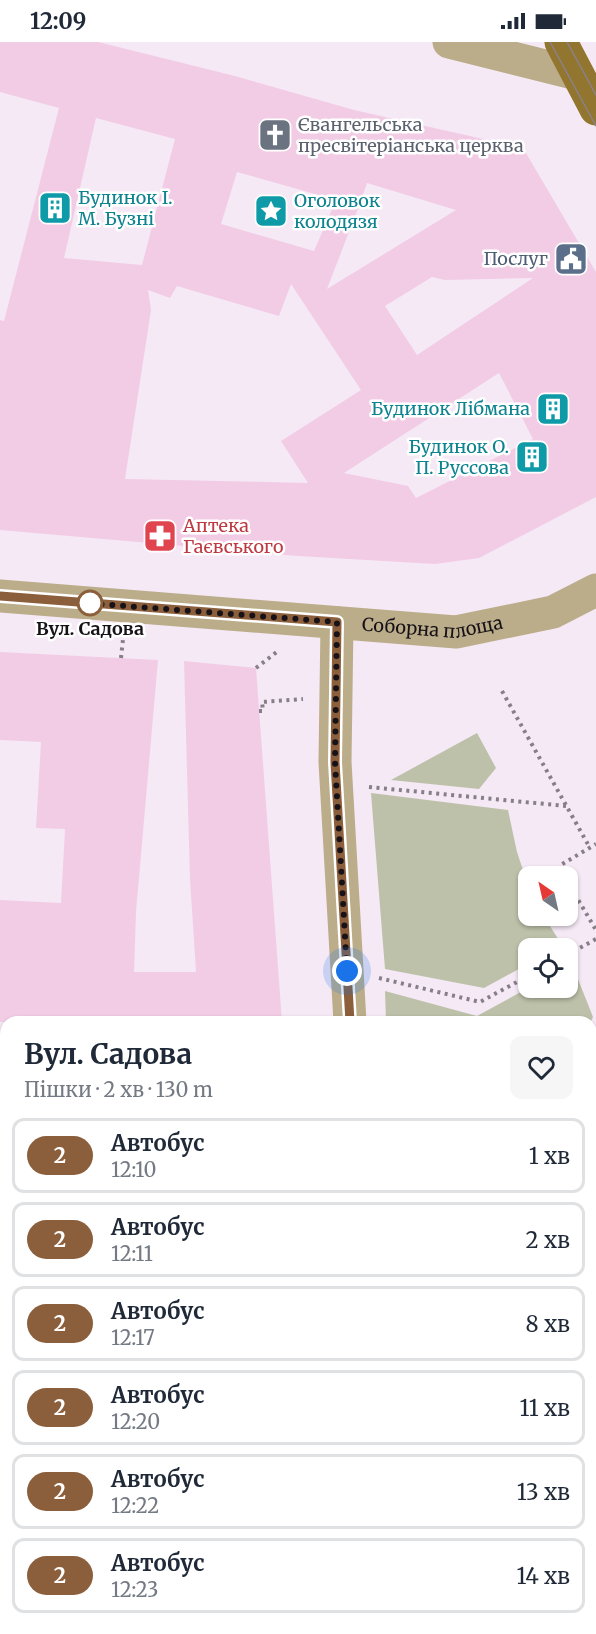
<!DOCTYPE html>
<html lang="uk">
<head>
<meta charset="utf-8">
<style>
	body { margin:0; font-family:Merriweather,serif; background:#f6f6f7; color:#1f2937; height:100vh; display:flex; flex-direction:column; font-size:22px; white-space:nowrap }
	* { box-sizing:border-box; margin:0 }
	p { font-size:20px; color:#747a83 }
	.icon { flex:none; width:33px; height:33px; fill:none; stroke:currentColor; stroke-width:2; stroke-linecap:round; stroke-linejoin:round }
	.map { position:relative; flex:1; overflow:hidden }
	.panel { position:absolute; left:0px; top:974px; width:597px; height:620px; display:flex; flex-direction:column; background:#fff; border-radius:18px 18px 0 0; box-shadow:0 2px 4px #0004 }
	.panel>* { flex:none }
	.badge { padding:0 12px; border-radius:20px; font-size:21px; line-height:39px }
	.needle { width:39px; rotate:326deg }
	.buttons { position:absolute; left:518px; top:824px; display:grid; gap:12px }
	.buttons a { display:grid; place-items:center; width:60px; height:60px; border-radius:12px; background:#fff; box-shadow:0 2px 4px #0004; font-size:30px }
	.you { position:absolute; width:30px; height:30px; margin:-15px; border:4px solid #fff; border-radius:50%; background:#1a73e8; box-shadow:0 0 0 9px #1a73e833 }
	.map>.badge { position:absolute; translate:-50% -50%; box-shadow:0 0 0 3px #fff }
	.round { display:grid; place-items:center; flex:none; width:63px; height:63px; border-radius:12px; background:#f6f6f7 }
	.head { display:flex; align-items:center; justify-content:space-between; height:102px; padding:0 24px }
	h1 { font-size:28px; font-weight:700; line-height:45px }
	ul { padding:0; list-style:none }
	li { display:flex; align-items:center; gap:18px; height:75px; margin:0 12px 9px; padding:0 12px; border:3px solid #e0e1e3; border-radius:12px }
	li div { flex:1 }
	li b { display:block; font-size:22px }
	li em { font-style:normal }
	li .badge { min-width:66px; font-weight:700; text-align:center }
	.status { display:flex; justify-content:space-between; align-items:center; height:42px; padding:0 30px; background:#fff; direction:ltr }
	.status svg { height:16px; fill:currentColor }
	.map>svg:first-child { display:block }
	.built { fill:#eedcee }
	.green { fill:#bdc1a9 }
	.building { fill:#f2cce5; fill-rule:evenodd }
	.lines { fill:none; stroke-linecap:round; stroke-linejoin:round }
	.path { stroke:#877f88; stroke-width:4; stroke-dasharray:3 4.5; stroke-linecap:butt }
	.minor { stroke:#bcad8a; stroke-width:33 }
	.major { stroke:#92752e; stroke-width:33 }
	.tram { stroke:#8a828b; stroke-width:1.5 }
	.line-casing { stroke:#fff; stroke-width:14 }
	.line { stroke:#8b5e3c; stroke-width:9 }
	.walk { stroke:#171217; stroke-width:6; stroke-dasharray:0 10.8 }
	.stop-dot { fill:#fff; stroke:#8b5e3c; stroke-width:3 }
	.labels { text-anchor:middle; stroke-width:5; stroke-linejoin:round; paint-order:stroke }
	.worship-label { font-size:18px; fill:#5b616d; stroke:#fff; text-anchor:start }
	.culture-label { font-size:18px; fill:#0d838f; stroke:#fff; text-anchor:start }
	.service-label { font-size:18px; fill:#4e5e75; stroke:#fff; text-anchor:end }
	.health-label { font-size:18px; fill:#be3a42; stroke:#fff; text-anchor:start }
	.street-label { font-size:18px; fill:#171217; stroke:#fff }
	.stop-label { font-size:18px; font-weight:bold; fill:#171217; stroke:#fff }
</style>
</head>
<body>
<div class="status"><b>12:09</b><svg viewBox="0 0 49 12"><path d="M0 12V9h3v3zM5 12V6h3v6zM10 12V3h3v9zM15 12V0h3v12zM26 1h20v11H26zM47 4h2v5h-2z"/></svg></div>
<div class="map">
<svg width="596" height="1592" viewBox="0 0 596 1592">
	<rect width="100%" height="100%" fill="#f5e9f6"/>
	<!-- built -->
	<polygon class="built" points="359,1587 444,1587 450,1592 358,1592"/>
	<!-- green -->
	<g class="green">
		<polygon points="477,691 496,726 479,747 391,738"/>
		<polygon points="371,751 508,768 517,810 528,843 528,873 543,873 562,903 558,906 528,906 528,922 484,946 385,927"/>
		<polygon points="572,922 593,975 591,979 386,979 385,949 477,974 530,945 567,945 567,925"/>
		<polygon points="596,1141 596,1198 591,1189 591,1144"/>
	</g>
	<!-- building -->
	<g class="building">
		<path d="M0 0H98L235 34 354 68 523 106 596 230V455L479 516 435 522 298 514 0 488V278L4 279 59 66 0 50ZM96 76 175 97 142 223 64 216ZM237 130 336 158 314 209 221 182ZM367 141 456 168 327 247 359 164ZM432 235 445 238 533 236 417 313 385 264ZM291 242 361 348 281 399 308 441 125 437 151 268 148 248 170 256 177 244 279 274ZM499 331 533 397 416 456 408 444 344 431Z"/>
		<polygon points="0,610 158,618 136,870 134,930 196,930 190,837 184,619 256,626 282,980 0,980 0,858 61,861 65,787 36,786 41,700 0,698"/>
	</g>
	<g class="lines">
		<!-- path -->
		<g class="path">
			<polyline points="121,616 123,597"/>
			<polyline points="256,626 278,609"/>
			<polyline points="502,649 590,806"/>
			<polyline points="259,669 263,669 262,660 303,657"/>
			<polyline points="369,745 566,764"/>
			<polyline points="564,834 559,824 596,802"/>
			<polyline points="567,839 596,888"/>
			<polyline points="567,913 596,897"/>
			<polyline points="379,936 480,960 528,934"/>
			<polyline points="591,1025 596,1012"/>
			<polyline points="591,1127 596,1124"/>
			<polyline points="591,1226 596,1235"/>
			<polyline points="591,1279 596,1277"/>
			<polyline points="0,1522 6,1523"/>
			<polyline points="252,1587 271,1592"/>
			<polyline points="537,1587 540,1592"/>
			<polyline points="582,1592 596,1585"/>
		</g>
		<!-- minor -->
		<g class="minor">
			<polyline points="449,0 577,32"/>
			<path id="s1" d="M0 554 456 590 553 570 596 548"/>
			<polyline points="337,581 335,720 350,980"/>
			<polyline points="0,1443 6,1444"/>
			<polyline points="449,1587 455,1592"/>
			<polyline points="356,1592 357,1587"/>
		</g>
		<!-- major -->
		<polyline class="major" points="561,0 596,67"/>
		<!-- tram -->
		<g class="tram">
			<polyline points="550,0 596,84"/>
			<polyline points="567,0 596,53"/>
		</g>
	</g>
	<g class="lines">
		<!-- line casing -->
		<g class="line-casing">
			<polyline id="line" points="0,554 337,580 335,720 350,980"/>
		</g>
		<!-- line -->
		<use href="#line" class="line"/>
		<!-- walk -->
		<polyline class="walk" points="90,561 85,561 337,580 335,720 347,929"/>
	</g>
	<!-- icons -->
	<defs>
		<g id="church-square" transform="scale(1.725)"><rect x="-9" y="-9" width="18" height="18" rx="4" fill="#6b7280" stroke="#fff"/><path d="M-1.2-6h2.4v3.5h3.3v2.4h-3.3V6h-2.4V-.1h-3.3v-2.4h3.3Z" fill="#fff"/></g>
		<g id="building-square" transform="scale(1.725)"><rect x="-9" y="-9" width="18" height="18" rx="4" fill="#0f9aa8" stroke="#fff"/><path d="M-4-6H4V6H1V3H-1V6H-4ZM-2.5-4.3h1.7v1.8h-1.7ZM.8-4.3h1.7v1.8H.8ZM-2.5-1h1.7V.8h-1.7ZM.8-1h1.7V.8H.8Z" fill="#fff"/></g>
		<g id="sight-square" transform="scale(1.725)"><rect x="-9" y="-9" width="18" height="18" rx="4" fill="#0f9aa8" stroke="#fff"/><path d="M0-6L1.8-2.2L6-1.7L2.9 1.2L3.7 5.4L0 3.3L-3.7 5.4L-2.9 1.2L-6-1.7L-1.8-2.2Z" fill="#fff"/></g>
		<g id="civic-square" transform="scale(1.725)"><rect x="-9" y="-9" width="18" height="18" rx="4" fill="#5c6f8a" stroke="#fff"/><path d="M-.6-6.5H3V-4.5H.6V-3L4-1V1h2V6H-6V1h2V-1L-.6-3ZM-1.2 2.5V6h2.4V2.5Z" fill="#fff"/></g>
		<g id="pharmacy-square" transform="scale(1.725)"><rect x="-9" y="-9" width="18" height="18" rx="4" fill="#e0444e" stroke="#fff"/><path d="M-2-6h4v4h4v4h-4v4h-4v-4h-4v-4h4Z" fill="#fff"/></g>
	</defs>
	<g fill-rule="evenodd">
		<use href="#church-square" x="275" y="93"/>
		<use href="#building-square" x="55" y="166"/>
		<use href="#sight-square" x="271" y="169"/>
		<use href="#civic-square" x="571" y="217"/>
		<use href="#building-square" x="553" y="367"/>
		<use href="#building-square" x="532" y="415"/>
		<use href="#pharmacy-square" x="160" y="494"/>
	</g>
	<!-- markers -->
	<circle class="stop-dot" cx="90" cy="561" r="12"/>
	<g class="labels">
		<!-- worship labels -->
		<g class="worship-label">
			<text x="298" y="89">Євангельська<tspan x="298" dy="21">пресвітеріанська церква</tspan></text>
		</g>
		<!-- culture labels -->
		<g class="culture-label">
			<text x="78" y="162">Будинок І.<tspan x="78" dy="21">М. Бузні</tspan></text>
			<text x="294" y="165">Оголовок<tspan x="294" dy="21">колодязя</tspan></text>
			<text x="530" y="373" text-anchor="end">Будинок Лібмана</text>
			<text x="509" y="411" text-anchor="end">Будинок О.<tspan x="509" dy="21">П. Руссова</tspan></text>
		</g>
		<!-- service labels -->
		<g class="service-label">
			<text x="548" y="223">Послуг</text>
		</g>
		<!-- health labels -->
		<g class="health-label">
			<text x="183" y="490">Аптека<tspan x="183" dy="21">Гаєвського</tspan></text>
		</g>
		<!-- street labels -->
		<g class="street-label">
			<text dy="6" stroke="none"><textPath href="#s1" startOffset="434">Соборна площа</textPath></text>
		</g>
		<!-- stop labels -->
		<g class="stop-label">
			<text x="90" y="593">Вул. Садова</text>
		</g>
	</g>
</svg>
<div class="buttons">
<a><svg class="needle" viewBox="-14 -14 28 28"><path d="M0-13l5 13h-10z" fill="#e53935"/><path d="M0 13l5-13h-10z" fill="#747a83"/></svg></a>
<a><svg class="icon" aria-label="locate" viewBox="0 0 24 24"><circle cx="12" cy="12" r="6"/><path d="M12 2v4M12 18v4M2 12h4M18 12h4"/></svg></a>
</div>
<div class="you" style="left:347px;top:929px"></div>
<section class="panel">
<div class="head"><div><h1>Вул. Садова</h1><p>Пішки · 2 хв · 130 m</p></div><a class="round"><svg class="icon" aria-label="heart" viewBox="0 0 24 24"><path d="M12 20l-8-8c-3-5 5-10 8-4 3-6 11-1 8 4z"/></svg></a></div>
<ul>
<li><span class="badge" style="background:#8b5e3c;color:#fff">2</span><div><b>Автобус</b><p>12:10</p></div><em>1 хв</em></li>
<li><span class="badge" style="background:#8b5e3c;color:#fff">2</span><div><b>Автобус</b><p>12:11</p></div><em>2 хв</em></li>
<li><span class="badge" style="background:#8b5e3c;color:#fff">2</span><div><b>Автобус</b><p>12:17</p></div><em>8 хв</em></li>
<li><span class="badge" style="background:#8b5e3c;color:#fff">2</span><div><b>Автобус</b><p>12:20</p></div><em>11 хв</em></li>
<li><span class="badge" style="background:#8b5e3c;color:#fff">2</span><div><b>Автобус</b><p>12:22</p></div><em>13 хв</em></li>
<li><span class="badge" style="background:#8b5e3c;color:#fff">2</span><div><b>Автобус</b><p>12:23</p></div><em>14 хв</em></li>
</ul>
</section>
</div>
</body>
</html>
